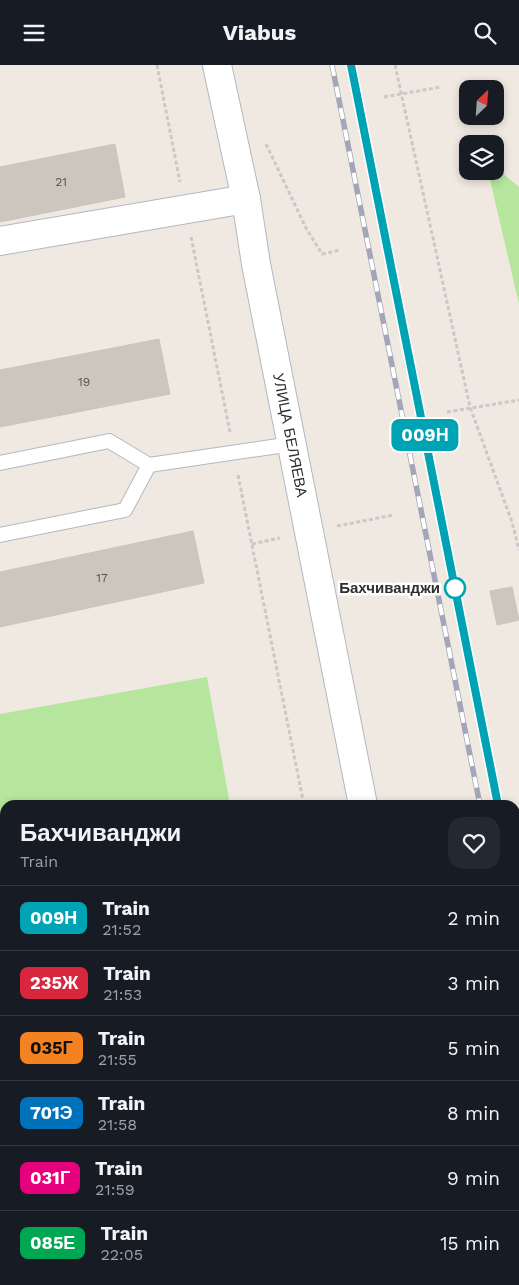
<!DOCTYPE html>
<html lang="en">
<head>
<meta charset="utf-8">
<style>
	body { margin:0; font-family:"Work Sans",sans-serif; background:#242831; color:#f1f3f6; height:100vh; display:flex; flex-direction:column; font-size:19px; white-space:nowrap }
	* { box-sizing:border-box; margin:0 }
	p { font-size:16px; color:#9ea1a6 }
	.icon { flex:none; width:28px; height:28px; fill:none; stroke:currentColor; stroke-width:2; stroke-linecap:round; stroke-linejoin:round }
	.map { position:relative; flex:1; overflow:hidden }
	.side { position:absolute; left:0px; top:735px; width:520px; height:485px; display:flex; flex-direction:column; background:#171b24; border-radius:15px 15px 0 0; box-shadow:0 2px 8px #0003 }
	.side>* { flex:none }
	.badge { padding:0 10px; border-radius:8px; font-size:18px; line-height:32px }
	.needle { width:32px; rotate:25deg }
	.controls { position:absolute; left:459px; top:15px; display:grid; gap:10px }
	.controls a { display:grid; place-items:center; width:45px; height:45px; border-radius:10px; background:#171b24; box-shadow:0 2px 8px #0003; font-size:25px }
	.map>.badge { position:absolute; translate:-50% -50%; box-shadow:0 0 0 2px #fff }
	.round { display:grid; place-items:center; flex:none; width:52px; height:52px; border-radius:15px; background:#242831 }
	.head { display:flex; align-items:center; justify-content:space-between; height:85px; padding:0 20px }
	h1 { font-size:24px; font-weight:700; line-height:38px }
	ul { padding:0; list-style:none }
	li { display:flex; align-items:center; gap:15px; height:65px; padding:0 20px; border-top:1px solid #363941 }
	li div { flex:1 }
	li b { display:block; font-size:19px }
	li em { font-style:normal }
	li .badge { min-width:55px; font-weight:700; text-align:center }
	header { display:flex; justify-content:space-between; align-items:center; height:65px; padding:0 20px; background:#171b24; font-size:22px; font-weight:700 }
	.map>svg:first-child { display:block }
	.green { fill:#b6e59e }
	.building { fill:#cbc7bf; stroke:#cbc5ba }
	.lines { fill:none; stroke-linecap:round; stroke-linejoin:round }
	.lane-casing { stroke:#b4b7c1; stroke-width:16 }
	.street-casing { stroke:#b4b7c1; stroke-width:30 }
	.secondary-casing { stroke:#b4b7c1; stroke-width:30 }
	.path { stroke:#c9c9c9; stroke-width:3; stroke-dasharray:4 2.5; stroke-linecap:butt }
	.lane { stroke:#fff; stroke-width:14 }
	.street { stroke:#fff; stroke-width:28 }
	.secondary { stroke:#fff; stroke-width:28 }
	.rail-casing { stroke:#a3a6b8; stroke-width:5.5 }
	.rail { stroke:#fff; stroke-width:4; stroke-dasharray:11; stroke-linecap:butt }
	.line-casing { stroke:#fff; stroke-width:11 }
	.line { stroke:#00a3b4; stroke-width:8 }
	.stop-dot { fill:#fff; stroke:#00a3b4; stroke-width:2.5 }
	.labels { text-anchor:middle; stroke-width:5; stroke-linejoin:round; paint-order:stroke }
	.number-label { font-size:12px; fill:#555452 }
	.street-label { font-size:15px; fill:#2e2e2e; stroke:#fff }
	.stop-label { font-size:15px; font-weight:bold; fill:#2e2e2e; stroke:#fff; text-anchor:end }
</style>
</head>
<body>
<header><svg class="icon" aria-label="menu" viewBox="0 0 24 24"><path d="M4 6h16M4 12h16M4 18h16"/></svg>Viabus<svg class="icon" aria-label="search" viewBox="0 0 24 24"><circle cx="10" cy="10" r="6"/><path d="M15 15l6 6"/></svg></header>
<div class="map">
<svg width="519" height="1220" viewBox="0 0 519 1220">
	<rect width="100%" height="100%" fill="#efe9e1"/>
	<!-- green -->
	<g class="green">
		<polygon points="495,102 519,122 519,239 488,106 495,106"/>
		<polygon points="207,612 230,740 5,740 5,806 0,807 0,649"/>
	</g>
	<!-- building -->
	<g class="building">
		<polygon points="115,79 125,132 0,157 0,102"/>
		<polygon points="159,274 170,329 0,362 0,305"/>
		<polygon points="193,466 204,518 0,562 0,507"/>
		<polygon points="512,522 519,555 497,560 490,526"/>
		<polygon points="5,909 5,967 0,968 0,910"/>
	</g>
	<g class="lines">
		<!-- lane casing -->
		<g class="lane-casing">
			<g id="lane">
				<polyline points="0,398 109,376 149,400 125,445 0,470"/>
				<polyline points="149,400 292,379"/>
				<polyline points="273,1220 299,1215"/>
			</g>
		</g>
		<!-- street casing -->
		<g class="street-casing">
			<polyline id="street" points="0,176 246,134"/>
		</g>
		<!-- secondary casing -->
		<g class="secondary-casing">
			<g id="secondary">
				<polyline points="217,0 246,134 256,199 363,740"/>
				<polyline points="460,1215 461,1220"/>
			</g>
		</g>
		<!-- path -->
		<g class="path">
			<polyline points="157,0 180,117"/>
			<polyline points="395,0 470,342 512,457 519,485"/>
			<polyline points="384,32 441,22"/>
			<polyline points="266,79 306,163 322,189 340,185"/>
			<polyline points="191,172 230,367"/>
			<polyline points="447,347 519,335"/>
			<polyline points="238,410 304,740"/>
			<polyline points="337,461 393,450"/>
			<polyline points="252,479 280,473"/>
			<polyline points="398,1215 399,1220"/>
		</g>
		<!-- lane -->
		<use href="#lane" class="lane"/>
		<!-- street -->
		<use href="#street" class="street"/>
		<!-- secondary -->
		<use href="#secondary" class="secondary"/>
		<!-- rail casing -->
		<g class="rail-casing">
			<g id="rail">
				<polyline points="332,0 480,740"/>
				<polyline points="351,0 498,740"/>
				<polyline points="515,828 519,848"/>
				<polyline points="515,909 519,929"/>
			</g>
		</g>
		<!-- rail -->
		<use href="#rail" class="rail"/>
	</g>
	<g class="lines">
		<!-- line casing -->
		<g class="line-casing">
			<polyline id="line" points="351,0 498,740"/>
		</g>
		<!-- line -->
		<use href="#line" class="line"/>
	</g>
	<!-- markers -->
	<circle class="stop-dot" cx="455" cy="523" r="10"/>
	<g class="labels">
		<!-- number labels -->
		<g class="number-label">
			<text x="61" y="121">21</text>
			<text x="84" y="321">19</text>
			<text x="102" y="517">17</text>
		</g>
		<!-- street labels -->
		<g class="street-label">
			<text transform="translate(290 370) rotate(79)" y="5">УЛИЦА БЕЛЯЕВА</text>
		</g>
		<!-- stop labels -->
		<g class="stop-label">
			<text x="440" y="528">Бахчиванджи</text>
		</g>
	</g>
</svg>
<div class="controls">
<a><svg class="needle" viewBox="-14 -14 28 28"><path d="M0-13l5 13h-10z" fill="#e53935"/><path d="M0 13l5-13h-10z" fill="#9ea1a6"/></svg></a>
<a><svg class="icon" aria-label="layers" viewBox="0 0 24 24"><path d="M12 4l9 5-9 5-9-5zM3 14l9 5 9-5"/></svg></a>
</div>
<b class="badge" style="left:425px;top:370px;background:#00a3b4;color:#fff">009Н</b>
<section class="side">
<div class="head"><div><h1>Бахчиванджи</h1><p>Train</p></div><a class="round"><svg class="icon" aria-label="heart" viewBox="0 0 24 24"><path d="M12 20l-8-8c-3-5 5-10 8-4 3-6 11-1 8 4z"/></svg></a></div>
<ul>
<li><span class="badge" style="background:#00a3b4;color:#fff">009Н</span><div><b>Train</b><p>21:52</p></div><em>2 min</em></li>
<li><span class="badge" style="background:#d7263d;color:#fff">235Ж</span><div><b>Train</b><p>21:53</p></div><em>3 min</em></li>
<li><span class="badge" style="background:#f58220;color:#111">035Г</span><div><b>Train</b><p>21:55</p></div><em>5 min</em></li>
<li><span class="badge" style="background:#0072bc;color:#fff">701Э</span><div><b>Train</b><p>21:58</p></div><em>8 min</em></li>
<li><span class="badge" style="background:#e6007e;color:#fff">031Г</span><div><b>Train</b><p>21:59</p></div><em>9 min</em></li>
<li><span class="badge" style="background:#00a651;color:#fff">085Е</span><div><b>Train</b><p>22:05</p></div><em>15 min</em></li>
</ul>
</section>
</div>
</body>
</html>
